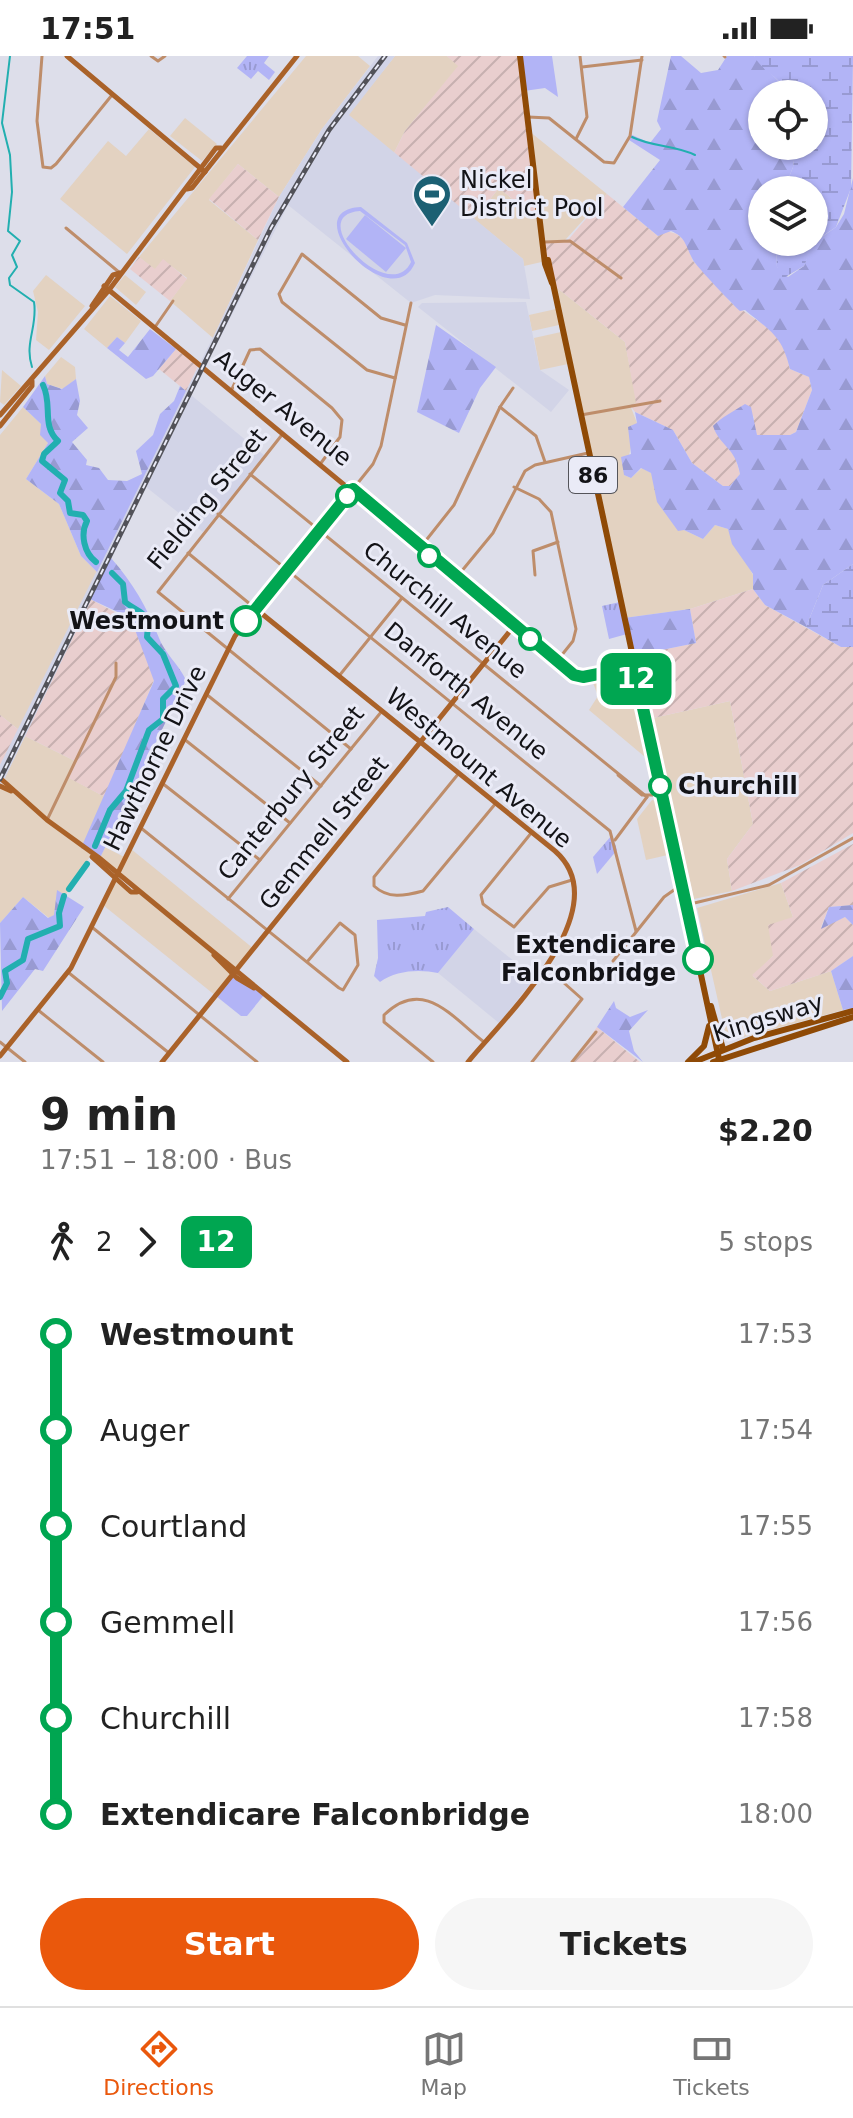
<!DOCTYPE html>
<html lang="en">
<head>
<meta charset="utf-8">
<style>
	body { margin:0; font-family:"DejaVu Sans",sans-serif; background:#f6f6f6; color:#222; height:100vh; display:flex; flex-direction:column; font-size:30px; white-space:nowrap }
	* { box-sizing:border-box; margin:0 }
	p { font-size:26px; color:#767676 }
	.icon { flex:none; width:44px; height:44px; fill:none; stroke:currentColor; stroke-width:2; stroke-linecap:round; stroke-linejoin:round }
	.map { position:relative; height:1006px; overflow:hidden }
	.details { display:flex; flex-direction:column; background:#fff; flex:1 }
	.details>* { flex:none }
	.badge { padding:0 16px; border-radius:12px; font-size:28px; line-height:52px }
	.buttons { position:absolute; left:748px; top:24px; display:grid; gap:16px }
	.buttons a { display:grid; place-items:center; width:80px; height:80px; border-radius:50%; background:#fff; box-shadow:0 2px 6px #0004; font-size:40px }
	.map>.badge { position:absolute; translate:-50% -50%; box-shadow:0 0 0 4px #fff }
	.legs { display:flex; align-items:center; gap:12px; height:88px; padding:0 40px; font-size:26px }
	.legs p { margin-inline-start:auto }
	.head { display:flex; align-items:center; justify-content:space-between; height:136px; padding:0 40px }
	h1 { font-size:44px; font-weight:800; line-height:60px }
	.button { display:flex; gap:16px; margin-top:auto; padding:16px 40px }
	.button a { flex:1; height:92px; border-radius:48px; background:#ea580c; color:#fff; font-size:32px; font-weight:800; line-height:92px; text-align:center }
	.button a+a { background:#f6f6f6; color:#222 }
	ul { padding:0 40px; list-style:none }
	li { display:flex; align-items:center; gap:28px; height:96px; font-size:30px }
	li i { display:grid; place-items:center; width:12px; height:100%; margin:0 10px; background:currentColor }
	li i::after { content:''; width:20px; height:20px; margin:-10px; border:6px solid; border-radius:50%; background:#fff }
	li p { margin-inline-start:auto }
	li:first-child i { background:linear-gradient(#0000 50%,currentColor 0) }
	li:last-child i { background:linear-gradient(currentColor 50%,#0000 0) }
	.status { display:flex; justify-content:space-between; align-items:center; height:56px; padding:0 40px; background:#fff; direction:ltr }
	.status svg { height:22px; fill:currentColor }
	.tabs { display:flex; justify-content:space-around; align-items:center; height:112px; border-top:2px solid #e0e0e0; background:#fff; font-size:22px; color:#767676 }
	.tabs a { display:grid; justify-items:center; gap:4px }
	.tabs .current { color:#ea580c }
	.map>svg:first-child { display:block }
	.commercial { fill:#e3d2c1 }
	.industrial { fill:url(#industrial-furrows) }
	.built { fill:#d2d4e7 }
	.grass { fill:#b2b4f6; fill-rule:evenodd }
	.forest { fill:url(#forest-firs) }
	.wetland { fill:url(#wetland-marsh) }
	.park { fill:url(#park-tufts) }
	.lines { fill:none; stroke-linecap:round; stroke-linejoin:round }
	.stream { stroke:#22afb0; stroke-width:2 }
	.river { stroke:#22afb0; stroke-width:6 }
	.street { stroke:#be8d6a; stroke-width:3 }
	.secondary { stroke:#aa6229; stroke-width:5 }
	.primary { stroke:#8f4a06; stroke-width:6 }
	.rail-casing { stroke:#525259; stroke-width:5 }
	.rail { stroke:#eaebf7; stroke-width:2; stroke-dasharray:6; stroke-linecap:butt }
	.line-1-casing { stroke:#fff; stroke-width:18 }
	.line-1 { stroke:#00a651; stroke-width:12 }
	.stop-1-dot { fill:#fff; stroke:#00a651; stroke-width:4 }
	.labels { text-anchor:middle; stroke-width:6; stroke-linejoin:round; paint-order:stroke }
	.shield { fill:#eaebf7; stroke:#54545a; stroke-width:2 }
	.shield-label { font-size:22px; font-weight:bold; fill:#131317 }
	.poi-label { font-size:24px; fill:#131317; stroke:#eaebf7; text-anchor:start }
	.street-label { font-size:24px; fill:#131317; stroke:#eaebf7 }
	.stop-label { font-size:24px; font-weight:bold; fill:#131317; stroke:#eaebf7; text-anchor:end }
</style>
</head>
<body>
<div class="status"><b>17:51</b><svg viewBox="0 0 49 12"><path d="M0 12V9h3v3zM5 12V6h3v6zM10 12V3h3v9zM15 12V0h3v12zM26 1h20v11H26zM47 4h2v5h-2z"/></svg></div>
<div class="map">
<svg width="853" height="1006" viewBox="0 0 853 1006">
	<defs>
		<pattern id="industrial-furrows" width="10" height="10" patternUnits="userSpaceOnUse" patternTransform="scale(2)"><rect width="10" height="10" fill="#e9cece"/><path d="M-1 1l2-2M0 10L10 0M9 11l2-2" fill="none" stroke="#c7b0b0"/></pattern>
		<pattern id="forest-firs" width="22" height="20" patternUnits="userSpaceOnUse" patternTransform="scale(2)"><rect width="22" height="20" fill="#b2b4f6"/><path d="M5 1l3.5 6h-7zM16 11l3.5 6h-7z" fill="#989ad2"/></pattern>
		<pattern id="wetland-marsh" width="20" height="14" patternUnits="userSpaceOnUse" patternTransform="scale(2)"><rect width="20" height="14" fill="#b2b4f6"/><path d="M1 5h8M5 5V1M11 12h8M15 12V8" fill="none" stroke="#989ad2"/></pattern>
		<pattern id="park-tufts" width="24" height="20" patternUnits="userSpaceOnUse" patternTransform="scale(2)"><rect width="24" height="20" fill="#b2b4f6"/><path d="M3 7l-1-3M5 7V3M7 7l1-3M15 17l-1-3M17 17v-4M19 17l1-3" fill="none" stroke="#989ad2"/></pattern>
	</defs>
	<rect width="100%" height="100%" fill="#dddeea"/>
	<!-- commercial -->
	<g class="commercial">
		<polygon points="306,0 358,0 370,10 322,73 279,141 238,108 209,144 258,184 213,282 170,245 187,222 163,204 155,214 139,201"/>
		<polygon points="395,0 447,0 459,10 405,75 394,97 348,59"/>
		<polygon points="185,62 217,88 202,105 170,80"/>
		<polygon points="149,73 195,111 127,198 60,143 108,85 126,100"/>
		<polygon points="529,75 607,138 546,205 524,210 523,203 474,163 499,132 540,166"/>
		<polygon points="46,219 85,250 49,294 36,284 38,256 33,235"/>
		<polygon points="125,219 146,236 136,249 115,231"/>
		<polygon points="551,227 625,286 637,348 630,349 637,367 624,419 631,422 642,412 651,417 684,474 703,483 715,469 728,473 753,519 753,533 690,553 624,562 568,308 540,314 534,282 561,276 559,269 532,275 529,259 556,253"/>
		<polygon points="110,240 141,265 125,287 117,281 107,292 84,273"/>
		<polygon points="61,301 75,311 76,323 63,333 47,328 45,320"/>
		<polygon points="2,314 21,330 4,349 0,346"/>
		<polygon points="23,351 41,368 48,387 26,423 59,448 81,500 97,516 19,674 0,659 0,379"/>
		<polygon points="632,617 651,706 589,654 598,640 592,624"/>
		<polygon points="730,645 753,768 727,803 732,835 694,843 653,662"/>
		<polygon points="25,680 75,705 68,721 105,741 82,792 91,799 65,840 58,835 54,859 49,862 23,841 0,867 0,732"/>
		<polygon points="652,744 659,746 672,798 646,804 637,763"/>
		<polygon points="105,791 126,802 131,793 254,893 237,914 214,899 233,919 216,940 103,849 116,824 131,837 136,836 100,802"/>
		<polygon points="781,827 793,861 773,900 753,920 770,935 831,915 843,954 736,983 725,976 697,852"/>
	</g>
	<!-- industrial -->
	<g class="industrial">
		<polygon points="447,0 519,0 542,167 499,132 474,163 394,97 405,75 458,10"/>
		<polygon points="238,108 279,141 258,184 209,143"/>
		<polygon points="607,138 658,180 666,175 677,178 686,186 693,205 728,239 729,245 774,276 785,293 790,313 809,321 812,334 796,376 790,379 757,379 752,371 754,361 741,351 724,385 733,393 740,418 730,430 723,430 692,407 673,374 635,356 630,349 636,347 625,286 551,227 545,187 568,184"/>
		<polygon points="139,201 155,213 163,203 187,223 170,245 130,213"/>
		<polygon points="176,293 198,310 186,335 159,313"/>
		<polygon points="753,533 765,549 841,591 853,591 853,777 800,809 732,835 727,803 753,768 730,645 653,662 642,598 696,587 690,553"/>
		<polygon points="90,543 128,563 140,578 154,624 105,741 67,721 75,705 25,680"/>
		<polygon points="0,659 19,674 0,709"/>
		<polygon points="853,788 853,849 829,851 821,871 845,861 853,869 853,900 831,915 770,935 752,919 773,900 768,869 793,861 781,827"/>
		<polygon points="597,971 640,1006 572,1006"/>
	</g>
	<!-- built -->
	<g class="built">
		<polygon points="378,0 395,0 349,59 523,203 530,243 435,239 411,247 288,149 191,339 265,400 203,476 146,431 0,732 0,709 217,273 279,141 322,73"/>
		<polygon points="526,246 540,314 569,334 551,356 418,251 422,247"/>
		<polygon points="474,873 535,922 499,967 438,917"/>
	</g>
	<!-- grass -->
	<g class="grass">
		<polygon points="519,0 552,0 558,41 545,32 524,35"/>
		<path d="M361 151 407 187 415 207C391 262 292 154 361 151ZM360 155 405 189 411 206C390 251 302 159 360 155Z"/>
		<polygon points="365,159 406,192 386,216 346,183"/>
		<polygon points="233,919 264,939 247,960 241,960 216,940"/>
	</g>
	<!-- forest -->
	<g class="forest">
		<path d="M671 0H681L701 17 718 14 727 0H754L786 33 789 38H762V90H796L793 111 784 134H762V186H776L777 211 788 221 804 210 812 188 836 171 844 158 853 122V508L823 529 806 571 765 549 753 533V518L732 488 728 473 715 469 703 483 684 474 678 475 657 446 651 417 641 412 631 422 624 419 621 401 631 398 628 371 637 367 635 356 673 374 692 407 723 430H730L740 418C735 390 720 391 713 370 720 362 736 354 745 348L751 351 757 379H790L796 376 812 334 809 321 790 313C782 279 770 275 745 254L740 255C736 252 696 210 693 204 686 191 686 181 671 175L658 180 623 151 660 104 629 84 630 78 650 87 661 73 657 65Z"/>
		<polygon points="436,269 496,311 480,332 459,377 417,356"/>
		<polygon points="150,273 176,293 153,320 146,323 107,292 117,281 125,287 119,294 128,301"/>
		<polygon points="45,320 47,328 62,333 76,323 80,345 77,359 88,372 72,386 87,404 86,409 99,412 108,424 127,425 142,418 136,395 153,379 160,358 174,345 180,330 186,335 97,516 81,500 59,448 26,423 48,387 40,379 41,368 23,351"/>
		<path d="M111 502C133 527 147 551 159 582 164 596 179 609 186 624L100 802 81 792 154 625 134 571 124 559 90 543Z"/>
		<polygon points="690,553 696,587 632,600 624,562"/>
		<polygon points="57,834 84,851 43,915 35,913 2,955 0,867 23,841 48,862 54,859"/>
		<polygon points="853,849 853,869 845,861 821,873 829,851"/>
		<polygon points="853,900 853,952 843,954 831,915"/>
		<polygon points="614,945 616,952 630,961 648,954 629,975 634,995 643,1006 597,971"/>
	</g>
	<!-- wetland -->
	<g class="wetland">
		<path d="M754 0H853L851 132 836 171 814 186V134H784L793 111 796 90H814V38H789C780 21 762 15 754 0Z"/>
		<polygon points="776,186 814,186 804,210 782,223 777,211"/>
		<polygon points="853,508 853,591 841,591 806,571 823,529"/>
	</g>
	<!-- park -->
	<g class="park">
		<polygon points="247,0 269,0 264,7 275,16 269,24 258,15 251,23 237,12"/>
		<polygon points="620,546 627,578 609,583 602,550"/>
		<polygon points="612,779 617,794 597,818 593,801"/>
		<path d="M448 851 474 873 438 917C420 913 396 914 380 926L374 920 378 902 377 864 425 860 426 856Z"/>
	</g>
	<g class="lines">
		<!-- stream -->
		<g class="stream">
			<path d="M10 0 2 67 10 99 12 136 8 175 20 185 12 199 17 211 9 222 10 229 34 246C38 270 24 287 32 311"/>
			<path d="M632 81C652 91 675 89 695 99"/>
		</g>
		<!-- river -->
		<g class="river">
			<path d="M43 329C53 349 41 369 58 385L44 398 42 405 65 424 60 437 68 445 70 457 83 459 87 465C80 478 84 497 96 506"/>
			<path d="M95 790 110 754 126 735 149 674 163 663V643L176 630 163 598 147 581C150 554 143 560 125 546L123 528 112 517"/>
			<polyline points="69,833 87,808"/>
			<polyline points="0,941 7,927 5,915 23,904 28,883 60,870 59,857 64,840"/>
		</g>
		<!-- street -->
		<g class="street">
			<polyline points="42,0 37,65 43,111 51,112 56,108 112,39"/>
			<polyline points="151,0 158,5 165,0"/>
			<polyline points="724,0 725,1"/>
			<polyline points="582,11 642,4"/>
			<polyline points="528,61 549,62 604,106 614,107 630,80 642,0"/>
			<polyline points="576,83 587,61 580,0"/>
			<polyline points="66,172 120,217"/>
			<polyline points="545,186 570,185 621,222"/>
			<polyline points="155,271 173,245"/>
			<polyline points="395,322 367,314 282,246 279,238 302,198 381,262 405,269"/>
			<polyline points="232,333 250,294 260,293 332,352 342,364 340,381 321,407"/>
			<polyline points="500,351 536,380 545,406"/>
			<polyline points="581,359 660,345"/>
			<polyline points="281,380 158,536 351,693"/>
			<polyline points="250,418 647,741"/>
			<polyline points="514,431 539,443 551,456 576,573 573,585 557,605"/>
			<polyline points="353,433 373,408 381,390 411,247"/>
			<polyline points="218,458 610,775 636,875"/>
			<polyline points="420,492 454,449 500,351 513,332"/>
			<polyline points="188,497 256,553"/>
			<polyline points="535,519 533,495 558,486"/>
			<polyline points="456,522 493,477 525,415 535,409 588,397"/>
			<polyline points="339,620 402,542"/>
			<polyline points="206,638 321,730"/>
			<polyline points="184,683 290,767"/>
			<path d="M459 717 374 821V830C388 843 404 840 423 835L496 747"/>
			<polyline points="618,719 642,739 662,739"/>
			<polyline points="162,727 260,804"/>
			<polyline points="47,764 116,621 116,607"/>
			<polyline points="141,772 339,932 343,934 358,909 355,879 340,867 307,906"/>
			<polyline points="532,776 481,839 483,848 514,871 549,831 572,824"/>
			<polyline points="615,784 647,741"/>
			<polyline points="228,843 382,655"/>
			<polyline points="686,849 769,829 853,782"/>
			<polyline points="93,872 257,1006"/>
			<polyline points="613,905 664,841 681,829"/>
			<polyline points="69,917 169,997"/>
			<polyline points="38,954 103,1006"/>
			<polyline points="0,986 25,1006"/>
			<path d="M433 1006 384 966V959C423 921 451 960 484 986"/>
			<polyline points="532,1006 582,943 545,910"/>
			<polyline points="572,1006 596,976"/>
		</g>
		<!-- secondary -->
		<g class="secondary">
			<polyline points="67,0 205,116"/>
			<polyline points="187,133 192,132 297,0"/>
			<polyline points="104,230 574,619 583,621 634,611"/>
			<polyline points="92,250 113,219 120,217"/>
			<polyline points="0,359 109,234 216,92 221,92"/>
			<polyline points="0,370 32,330 32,325"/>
			<path d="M256 553 555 795C620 852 505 961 468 1006"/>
			<polyline points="0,722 47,764 98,801 347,1006"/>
			<polyline points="0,730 11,735"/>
			<polyline points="92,801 131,836 137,836"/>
			<polyline points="214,899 237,922 254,932"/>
			<polyline points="0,1000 71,912 235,580 353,433"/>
			<polyline points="162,1006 514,570"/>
		</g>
		<!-- primary -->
		<g class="primary">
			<polyline points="520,0 545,208 552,227"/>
			<polyline points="548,204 719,1003"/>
			<polyline points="711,950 723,993"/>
			<polyline points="688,1006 704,990 709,970"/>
			<polyline points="694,1006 754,982 853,955"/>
			<polyline points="713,1006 853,961"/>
		</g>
		<!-- rail casing -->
		<g class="rail-casing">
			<polyline id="rail" points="0,723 271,172 329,74 385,0"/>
		</g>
		<!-- rail -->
		<use href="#rail" class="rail"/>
	</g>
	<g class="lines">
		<!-- line-1 casing -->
		<g class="line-1-casing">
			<polyline id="line-1" points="246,565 353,433 574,619 583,621 634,611 698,903"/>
		</g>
		<!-- line-1 -->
		<use href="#line-1" class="line-1"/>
	</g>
	<!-- icons -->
	<defs>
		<g id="stadium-pin" transform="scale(2)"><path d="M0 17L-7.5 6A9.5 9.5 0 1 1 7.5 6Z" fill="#1c6073" stroke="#eaebf7"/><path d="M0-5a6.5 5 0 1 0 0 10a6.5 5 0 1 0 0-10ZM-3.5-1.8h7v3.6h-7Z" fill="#fff"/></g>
	</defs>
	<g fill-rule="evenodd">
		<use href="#stadium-pin" x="432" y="138"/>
	</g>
	<!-- markers -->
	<g class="stop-1-dot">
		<circle cx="347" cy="440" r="10"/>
		<circle cx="429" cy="500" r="10"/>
		<circle cx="246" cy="565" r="14"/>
		<circle cx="530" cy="583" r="10"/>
		<circle cx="660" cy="730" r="10"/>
		<circle cx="698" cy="903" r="14"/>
	</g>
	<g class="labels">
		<!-- shield labels -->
		<rect class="shield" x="569" y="401" width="48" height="36" rx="6"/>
		<g class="shield-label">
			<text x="593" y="427">86</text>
		</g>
		<!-- poi labels -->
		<g class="poi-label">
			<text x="460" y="132">Nickel<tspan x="460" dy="28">District Pool</tspan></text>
		</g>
		<!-- street labels -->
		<g class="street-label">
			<text transform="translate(283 352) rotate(39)" y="8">Auger Avenue</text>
			<text transform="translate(207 443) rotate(-51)" y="8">Fielding Street</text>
			<text transform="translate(445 554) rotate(39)" y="8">Churchill Avenue</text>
			<text transform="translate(466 635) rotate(39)" y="8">Danforth Avenue</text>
			<text transform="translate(155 702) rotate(-64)" y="8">Hawthorne Drive</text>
			<text transform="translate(479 712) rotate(40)" y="8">Westmount Avenue</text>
			<text transform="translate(291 737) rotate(-51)" y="8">Canterbury Street</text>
			<text transform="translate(324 777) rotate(-51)" y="8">Gemmell Street</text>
			<text transform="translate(768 962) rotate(-17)" y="8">Kingsway</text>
		</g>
		<!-- stop labels -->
		<g class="stop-label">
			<text x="224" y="573">Westmount</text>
			<text x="678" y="738" text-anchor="start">Churchill</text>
			<text x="676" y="897">Extendicare<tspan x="676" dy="28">Falconbridge</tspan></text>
		</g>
	</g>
</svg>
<div class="buttons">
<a><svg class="icon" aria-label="locate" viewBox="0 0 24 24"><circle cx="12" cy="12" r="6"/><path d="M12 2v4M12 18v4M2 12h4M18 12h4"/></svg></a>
<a><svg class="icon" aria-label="layers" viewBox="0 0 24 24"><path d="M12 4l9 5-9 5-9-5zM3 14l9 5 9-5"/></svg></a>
</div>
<b class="badge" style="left:636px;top:623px;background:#00a651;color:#fff">12</b>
</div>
<section class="details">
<div class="head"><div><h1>9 min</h1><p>17:51 – 18:00 · Bus</p></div><b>$2.20</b></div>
<div class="legs"><svg class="icon" aria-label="walk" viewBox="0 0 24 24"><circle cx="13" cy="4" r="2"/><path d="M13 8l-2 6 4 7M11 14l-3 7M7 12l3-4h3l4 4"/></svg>2<svg class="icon" aria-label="forward" viewBox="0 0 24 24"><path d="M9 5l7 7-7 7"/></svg><b class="badge" style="background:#00a651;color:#fff">12</b><p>5 stops</p></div>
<ul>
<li><i style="color:#00a651"></i><b>Westmount</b><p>17:53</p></li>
<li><i style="color:#00a651"></i><span>Auger</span><p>17:54</p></li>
<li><i style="color:#00a651"></i><span>Courtland</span><p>17:55</p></li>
<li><i style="color:#00a651"></i><span>Gemmell</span><p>17:56</p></li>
<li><i style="color:#00a651"></i><span>Churchill</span><p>17:58</p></li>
<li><i style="color:#00a651"></i><b>Extendicare Falconbridge</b><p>18:00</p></li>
</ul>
<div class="button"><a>Start</a><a>Tickets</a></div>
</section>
<nav class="tabs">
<a class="current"><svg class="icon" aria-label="directions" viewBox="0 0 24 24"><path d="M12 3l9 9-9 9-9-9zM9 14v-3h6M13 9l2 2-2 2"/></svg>Directions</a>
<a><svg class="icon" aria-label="map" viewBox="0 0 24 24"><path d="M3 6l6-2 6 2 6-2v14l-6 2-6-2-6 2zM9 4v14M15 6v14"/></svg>Map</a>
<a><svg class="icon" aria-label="tickets" viewBox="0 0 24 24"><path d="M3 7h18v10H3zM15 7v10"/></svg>Tickets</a>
</nav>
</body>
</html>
